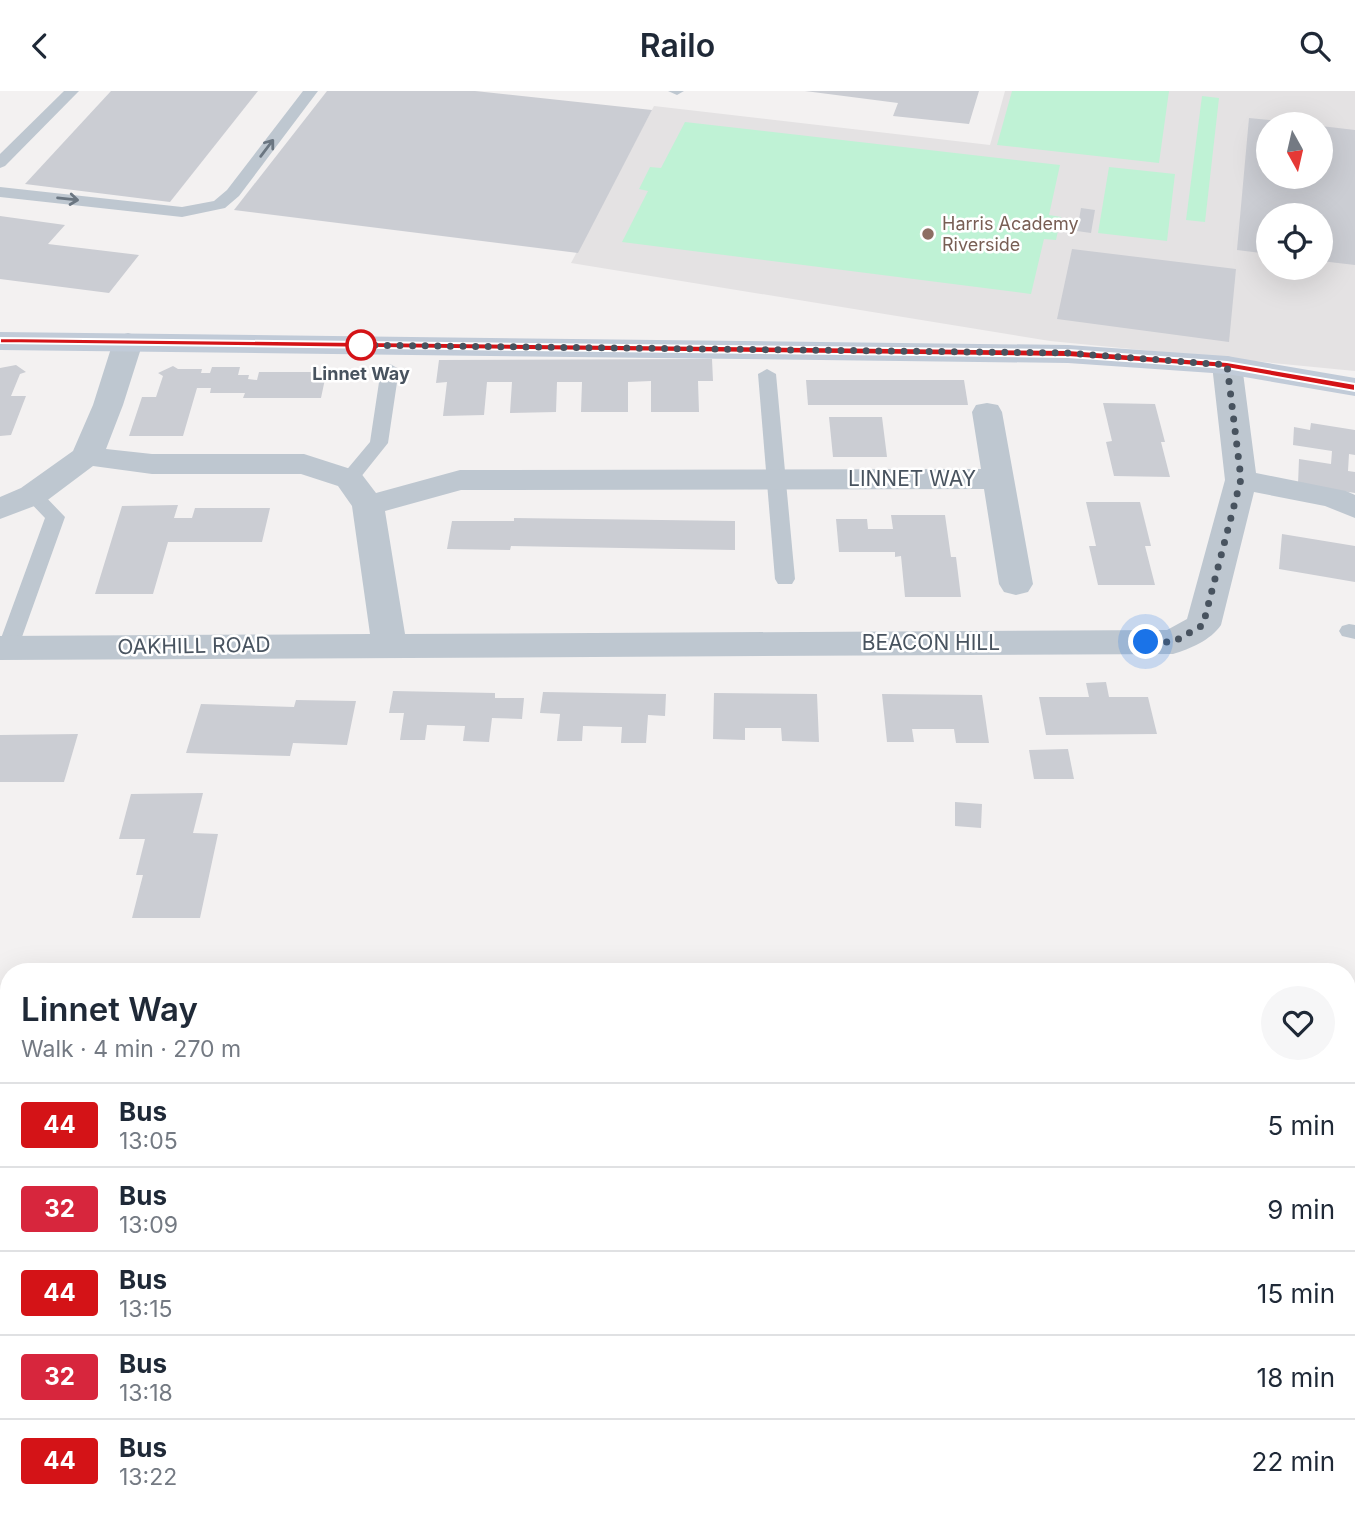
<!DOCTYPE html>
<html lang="en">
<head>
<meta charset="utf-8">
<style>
	body { margin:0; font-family:Inter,sans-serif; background:#f6f6f7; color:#1f2937; height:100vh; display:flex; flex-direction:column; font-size:26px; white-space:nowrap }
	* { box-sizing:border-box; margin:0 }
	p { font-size:23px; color:#747a83 }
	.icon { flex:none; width:38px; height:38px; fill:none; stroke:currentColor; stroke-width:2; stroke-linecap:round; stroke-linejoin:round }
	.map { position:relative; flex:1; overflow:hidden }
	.panel { position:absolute; left:0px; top:872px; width:1356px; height:555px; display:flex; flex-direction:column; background:#fff; border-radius:28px 28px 0 0; box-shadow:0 7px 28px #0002 }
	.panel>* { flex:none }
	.badge { padding:0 14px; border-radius:5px; font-size:24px; line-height:46px }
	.needle { width:46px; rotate:172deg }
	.controls { position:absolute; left:1256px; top:21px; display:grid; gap:14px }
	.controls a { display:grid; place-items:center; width:77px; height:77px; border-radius:50%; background:#fff; box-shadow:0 7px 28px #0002; font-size:35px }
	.you { position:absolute; width:35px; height:35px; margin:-18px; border:5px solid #fff; border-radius:50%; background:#1a73e8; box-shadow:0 0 0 10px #1a73e833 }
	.map>.badge { position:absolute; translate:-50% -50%; box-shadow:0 0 0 4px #fff }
	.round { display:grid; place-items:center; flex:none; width:74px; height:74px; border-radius:37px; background:#f6f6f7 }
	.headline { display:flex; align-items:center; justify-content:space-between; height:119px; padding:0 21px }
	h1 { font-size:33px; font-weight:600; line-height:52px }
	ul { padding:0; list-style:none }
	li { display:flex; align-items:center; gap:21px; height:84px; padding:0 21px; border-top:2px solid #e0e1e3 }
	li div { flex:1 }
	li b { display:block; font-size:26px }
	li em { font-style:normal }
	li .badge { min-width:77px; font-weight:700; text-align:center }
	header { display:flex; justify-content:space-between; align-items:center; height:91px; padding:0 21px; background:#fff; font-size:32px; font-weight:600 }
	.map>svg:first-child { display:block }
	.education { fill:#e4e2e3; fill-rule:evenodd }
	.green { fill:#bff2d5 }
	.building { fill:#cbcdd3 }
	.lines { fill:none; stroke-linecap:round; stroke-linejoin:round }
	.lane { fill:#bec7d0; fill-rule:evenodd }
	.street { fill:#bec7d0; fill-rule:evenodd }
	.secondary { fill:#c1cbd8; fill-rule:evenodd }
	.oneway { stroke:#6b7681 }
	.line { fill:#d41317; stroke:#fff; stroke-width:2 }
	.walk { stroke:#48535f; stroke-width:7; stroke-dasharray:0 12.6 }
	.education-dot { fill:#8d6e63; stroke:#fff; stroke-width:2.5 }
	.stop-dot { fill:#fff; stroke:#d41317; stroke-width:3.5 }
	.labels { text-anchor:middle; stroke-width:5; stroke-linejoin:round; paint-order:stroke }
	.far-education-label { font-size:18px; fill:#785e54; stroke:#fff; text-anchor:start }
	.far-stop-label { font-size:18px; font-weight:bold; fill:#48535f; stroke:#fff }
	.street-label { font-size:21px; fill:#48535f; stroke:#fff }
</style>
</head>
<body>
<header><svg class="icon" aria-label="back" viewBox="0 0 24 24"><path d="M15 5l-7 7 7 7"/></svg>Railo<svg class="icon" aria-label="search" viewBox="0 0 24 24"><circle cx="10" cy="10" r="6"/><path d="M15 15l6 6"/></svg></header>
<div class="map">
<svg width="1355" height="1425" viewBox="0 0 1355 1425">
	<rect width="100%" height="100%" fill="#f3f1f1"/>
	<!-- education -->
	<path class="education" d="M1005 0H1355V280L1050 250 571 172 654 15 990 54ZM1269 33H1321V86H1269ZM1269 124H1321V177H1269Z"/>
	<!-- green -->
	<g class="green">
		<polygon points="1012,0 1169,0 1159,72 997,54"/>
		<polygon points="1202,5 1219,7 1205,131 1186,129"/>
		<polygon points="685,31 1060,74 1049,124 1061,126 1056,149 1044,148 1031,203 622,151 648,100 639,98 650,76 661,77"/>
		<polygon points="1109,76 1175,83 1167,150 1098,142"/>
	</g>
	<!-- building -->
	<g class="building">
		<polygon points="111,0 258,0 170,111 25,93"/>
		<polygon points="327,0 475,0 652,19 578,162 234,119"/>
		<polygon points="805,0 979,0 969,33 893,25 898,12"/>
		<polygon points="1249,27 1289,31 1269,33 1269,86 1321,86 1321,35 1355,39 1355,174 1321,170 1321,124 1269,124 1269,163 1237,159"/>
		<polygon points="1081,117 1095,119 1091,142 1077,140"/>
		<polygon points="0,125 65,134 48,153 139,164 109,202 0,188"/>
		<polygon points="1072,158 1236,178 1229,251 1057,228"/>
		<polygon points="712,268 713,290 698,290 699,321 651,321 651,290 628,291 628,321 581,321 582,291 557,291 556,321 510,322 512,291 487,291 484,324 443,325 447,291 436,292 439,269"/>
		<polygon points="16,274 26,281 20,283 11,305 26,305 11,344 0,345 0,277"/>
		<polygon points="173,275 178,278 202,278 201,282 210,282 212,276 240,276 238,284 249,284 248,288 257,289 259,281 315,281 313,288 325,288 321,307 243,307 245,302 210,302 211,297 197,297 183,345 129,345 142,306 156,306 163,285 158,282"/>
		<polygon points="806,289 964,289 968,314 808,314"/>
		<polygon points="1103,312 1155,313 1165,351 1161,351 1170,386 1114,385 1106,351 1112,350"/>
		<polygon points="829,326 882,326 887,366 833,366"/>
		<polygon points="1311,332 1355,339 1355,364 1349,363 1348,380 1355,381 1355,402 1298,393 1299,368 1331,373 1332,360 1293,354 1294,336 1310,339"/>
		<polygon points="1086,411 1140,411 1151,455 1145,455 1155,494 1098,494 1089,455 1096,455"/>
		<polygon points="178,414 174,427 192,427 195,417 270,417 262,451 168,451 153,503 95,503 122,415"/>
		<polygon points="891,424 945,424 951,466 956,466 961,506 905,506 901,465 895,466 895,461 839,461 836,428 867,428 868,438 893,438"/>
		<polygon points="514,427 735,430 735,459 511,455 510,459 447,458 452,430 514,430"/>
		<polygon points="1282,443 1355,455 1355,491 1279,478"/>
		<polygon points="1106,591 1109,606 1148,606 1157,643 1046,644 1039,606 1089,606 1086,592"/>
		<polygon points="393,600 495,602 495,607 524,607 522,628 492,627 489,651 463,650 465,635 427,634 425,649 400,649 404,622 389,622"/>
		<polygon points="543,601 666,603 665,625 648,624 646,652 621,652 622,636 583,635 582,650 557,650 560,623 540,622"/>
		<polygon points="714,602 817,603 819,651 782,650 781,637 745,637 745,649 713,648"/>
		<polygon points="882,603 982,604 989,652 956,652 954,638 912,638 914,651 887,651"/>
		<polygon points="296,609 356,610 347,654 293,652 290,665 186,662 201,613 294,616"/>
		<polygon points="78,643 64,691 0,691 0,644"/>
		<polygon points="1068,658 1074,688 1034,688 1029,659"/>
		<polygon points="203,702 193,742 218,743 200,827 132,827 143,784 136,784 145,748 119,748 131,703"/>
		<polygon points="955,711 982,713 981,737 955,735"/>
	</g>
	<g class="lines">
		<!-- lane -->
		<g class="lane">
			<polygon points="64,0 79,0 5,75 0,77 0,63"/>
			<polygon points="303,0 318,0 239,105 225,117 182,126 0,106 0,96 182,116 214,110 227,99"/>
			<polygon points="668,0 684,0 677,4"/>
			<polygon points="390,273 399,278 388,352 356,392 342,392 339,388 370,351 381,278"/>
			<polygon points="767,278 776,283 795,488 792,493 778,493 775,488 758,283"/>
			<polygon points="33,398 40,400 65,426 18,557 15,562 8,564 0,561 0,550 45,427 23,404"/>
			<polygon points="1349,533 1355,534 1355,548 1342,545 1339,540 1342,535"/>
			<polygon points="1348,1363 1355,1364 1355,1394 1348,1392"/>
			<polygon points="416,1418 453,1418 456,1425 419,1425"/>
			<polygon points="646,1418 711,1418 708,1425 643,1425"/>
		</g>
		<!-- street -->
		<path class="street" d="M128 242 138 245 143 251 123 314 106 358 152 363H304L360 381 376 402 460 379 981 378 972 321 976 314 987 312 998 314 1002 321 1033 493 1028 501 1016 504 1004 501 999 493 984 398 461 399 385 420 405 543 1167 539 1187 528 1225 389 1212 274 1216 268 1227 265 1238 268 1242 274 1256 382 1346 400 1355 404V427L1325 415 1254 401 1221 534C1211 549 1190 558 1173 563L0 569V545L370 543 352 415 338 395 301 383H152L93 375 45 411 0 428V406L21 397 73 360 93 314 113 251 118 245Z"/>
		<!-- secondary -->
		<polygon class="secondary" points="0,241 1068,254 1227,265 1355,287 1355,305 1227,283 1068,272 0,259"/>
	</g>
	<!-- one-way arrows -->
	<defs><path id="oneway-shaft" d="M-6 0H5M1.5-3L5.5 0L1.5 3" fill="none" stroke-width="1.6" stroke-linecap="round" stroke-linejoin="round" transform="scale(1.75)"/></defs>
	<g class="oneway">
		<use href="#oneway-shaft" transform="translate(267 57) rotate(-53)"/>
		<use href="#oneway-shaft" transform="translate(68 108) rotate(6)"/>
	</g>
	<!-- line -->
	<polygon class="line" points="0,247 1068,259 1227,271 1355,293 1355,300 1227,277 1068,266 0,252"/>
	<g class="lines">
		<!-- walk -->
		<polyline class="walk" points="361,254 349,254 1068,262 1227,274 1241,388 1203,534 1173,551 1146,551"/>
	</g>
	<!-- markers -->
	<circle class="education-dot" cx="928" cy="143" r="7"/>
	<circle class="stop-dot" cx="361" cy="254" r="14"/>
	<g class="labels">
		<!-- far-education labels -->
		<g class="far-education-label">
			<text x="942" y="139">Harris Academy<tspan x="942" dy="21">Riverside</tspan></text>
		</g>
		<!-- far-stop labels -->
		<g class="far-stop-label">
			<text x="361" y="289">Linnet Way</text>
		</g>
		<!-- street labels -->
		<g class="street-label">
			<text x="912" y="395">LINNET WAY</text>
			<text x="931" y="559">BEACON HILL</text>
			<text transform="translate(194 555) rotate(-1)" y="7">OAKHILL ROAD</text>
		</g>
	</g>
</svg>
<div class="controls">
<a><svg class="needle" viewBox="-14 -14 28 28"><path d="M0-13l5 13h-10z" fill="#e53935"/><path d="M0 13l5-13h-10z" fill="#747a83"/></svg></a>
<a><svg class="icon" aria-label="locate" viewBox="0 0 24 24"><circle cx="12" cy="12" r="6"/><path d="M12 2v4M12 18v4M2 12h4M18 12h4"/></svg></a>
</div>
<div class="you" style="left:1146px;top:551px"></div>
<section class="panel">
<div class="headline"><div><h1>Linnet Way</h1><p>Walk · 4 min · 270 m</p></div><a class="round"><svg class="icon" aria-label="heart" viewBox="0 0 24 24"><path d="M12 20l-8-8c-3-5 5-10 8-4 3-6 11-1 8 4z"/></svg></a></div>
<ul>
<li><span class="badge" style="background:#d41317;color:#fff">44</span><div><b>Bus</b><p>13:05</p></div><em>5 min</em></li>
<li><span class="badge" style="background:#d7263d;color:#fff">32</span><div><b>Bus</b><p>13:09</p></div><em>9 min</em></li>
<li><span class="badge" style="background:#d41317;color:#fff">44</span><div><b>Bus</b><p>13:15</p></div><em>15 min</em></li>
<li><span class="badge" style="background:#d7263d;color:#fff">32</span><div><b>Bus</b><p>13:18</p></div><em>18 min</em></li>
<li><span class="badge" style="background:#d41317;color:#fff">44</span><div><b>Bus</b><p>13:22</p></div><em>22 min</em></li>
</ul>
</section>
</div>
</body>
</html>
